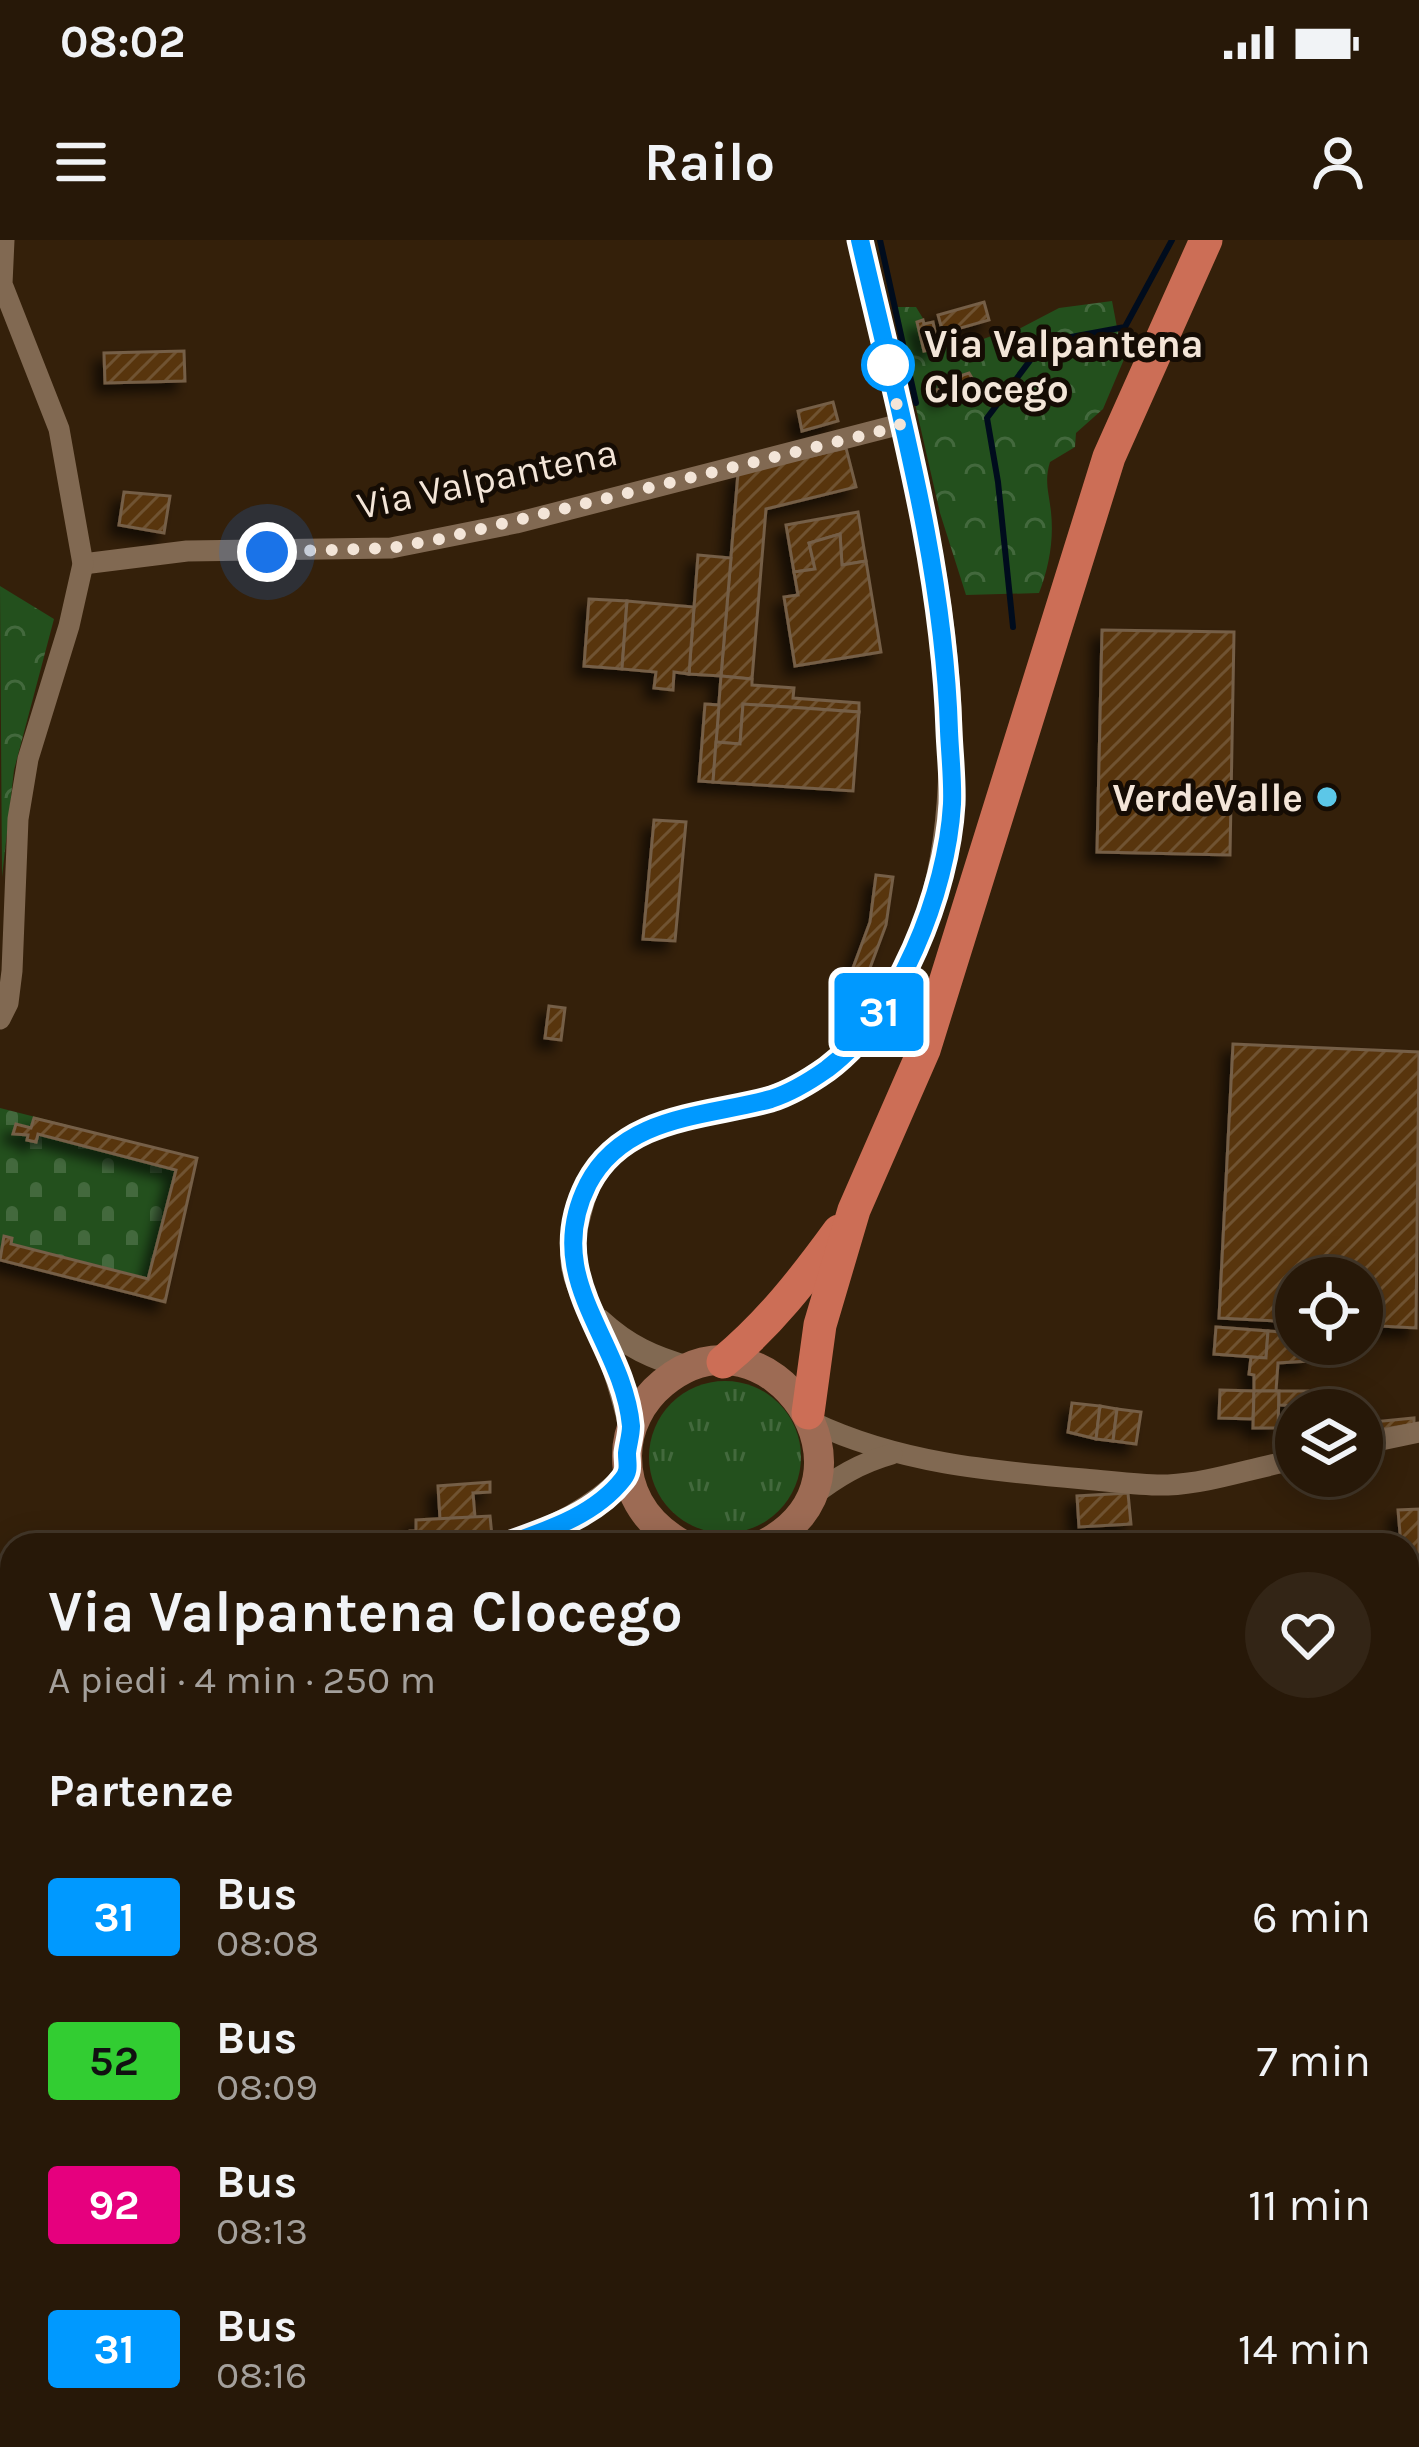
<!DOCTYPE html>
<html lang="it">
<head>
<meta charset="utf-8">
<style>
	body { margin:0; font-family:Karla,sans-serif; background:#332516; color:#f1f3f6; height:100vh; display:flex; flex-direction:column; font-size:45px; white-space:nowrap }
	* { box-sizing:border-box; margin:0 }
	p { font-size:39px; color:#a4a09c }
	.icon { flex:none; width:66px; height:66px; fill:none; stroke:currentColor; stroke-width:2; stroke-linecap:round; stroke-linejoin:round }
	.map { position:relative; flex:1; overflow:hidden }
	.sheet { position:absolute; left:0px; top:1293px; width:1419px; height:915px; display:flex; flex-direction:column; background:#271808; border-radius:36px 36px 0 0; box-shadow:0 6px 30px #0003,0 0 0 3px #433729 }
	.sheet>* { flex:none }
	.badge { padding:0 24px; border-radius:9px; font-size:42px; line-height:78px }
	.fabs { position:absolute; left:1275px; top:1017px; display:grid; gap:24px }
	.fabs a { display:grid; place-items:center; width:108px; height:108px; border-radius:50%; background:#271808; box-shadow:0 6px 30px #0003,0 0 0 3px #433729; font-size:60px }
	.you { position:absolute; width:60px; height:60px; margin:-30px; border:9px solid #fff; border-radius:50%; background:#1a73e8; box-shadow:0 0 0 18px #1a73e833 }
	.map>.badge { position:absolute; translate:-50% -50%; box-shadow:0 0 0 6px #fff }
	h2 { padding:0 48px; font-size:45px; line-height:108px }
	.round { display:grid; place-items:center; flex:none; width:126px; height:126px; border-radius:63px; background:#332516 }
	.head { display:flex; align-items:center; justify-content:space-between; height:204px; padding:0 48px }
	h1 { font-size:57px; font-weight:700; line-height:90px }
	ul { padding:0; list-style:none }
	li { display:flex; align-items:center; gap:36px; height:144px; padding:0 48px }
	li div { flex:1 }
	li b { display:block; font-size:45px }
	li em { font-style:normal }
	li .badge { min-width:132px; font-weight:700; text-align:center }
	.status { display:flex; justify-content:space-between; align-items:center; height:84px; padding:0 60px; background:#271808; direction:ltr }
	.status svg { height:33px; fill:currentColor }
	header { display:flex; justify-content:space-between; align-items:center; height:156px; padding:0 48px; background:#271808; font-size:54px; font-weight:700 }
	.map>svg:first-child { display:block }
	.grass { fill:url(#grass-tufts) }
	.forest { fill:url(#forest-crowns) }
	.cemetery { fill:url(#cemetery-stones) }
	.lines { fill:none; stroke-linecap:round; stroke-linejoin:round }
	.stream { stroke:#000c1d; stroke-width:6 }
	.building { fill:url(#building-hatch); stroke:#755e47; stroke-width:3; filter:url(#shadow) }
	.minor { stroke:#816952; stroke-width:21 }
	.tertiary { stroke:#816952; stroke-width:24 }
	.secondary { stroke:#9d6b54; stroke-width:30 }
	.trunk { stroke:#cc6e56; stroke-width:33 }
	.line-casing { stroke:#fff; stroke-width:27 }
	.line { stroke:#09f; stroke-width:18 }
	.walk { stroke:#f3e5d8; stroke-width:12; stroke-dasharray:0 21.6 }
	.stop-dot { fill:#fff; stroke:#09f; stroke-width:6 }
	.poi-dot { fill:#5cc7e8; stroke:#150c04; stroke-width:4.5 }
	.labels { text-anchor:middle; stroke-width:10; stroke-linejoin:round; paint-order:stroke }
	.stop-label { font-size:39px; font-weight:bold; fill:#f3e5d8; stroke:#150c04; text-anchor:start }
	.street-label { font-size:39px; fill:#f3e5d8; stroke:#150c04 }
	.poi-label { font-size:39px; font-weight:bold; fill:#f3e5d8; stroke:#150c04; text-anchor:end }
</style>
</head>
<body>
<div class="status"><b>08:02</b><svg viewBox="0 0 49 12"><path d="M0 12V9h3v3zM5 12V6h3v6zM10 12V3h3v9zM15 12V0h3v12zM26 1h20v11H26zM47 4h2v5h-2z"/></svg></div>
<header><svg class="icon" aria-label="menu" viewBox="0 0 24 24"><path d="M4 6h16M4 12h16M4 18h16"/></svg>Railo<svg class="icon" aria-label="person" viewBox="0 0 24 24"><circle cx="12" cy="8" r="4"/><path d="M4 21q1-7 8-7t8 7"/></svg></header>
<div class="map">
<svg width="1419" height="2207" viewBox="0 0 1419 2207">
	<defs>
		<pattern id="grass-tufts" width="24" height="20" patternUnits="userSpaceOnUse" patternTransform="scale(3)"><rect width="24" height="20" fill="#23501d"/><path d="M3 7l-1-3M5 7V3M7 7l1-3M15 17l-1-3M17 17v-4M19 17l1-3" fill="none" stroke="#43693d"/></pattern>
		<pattern id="forest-crowns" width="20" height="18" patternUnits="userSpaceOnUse" patternTransform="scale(3)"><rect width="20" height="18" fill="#23501d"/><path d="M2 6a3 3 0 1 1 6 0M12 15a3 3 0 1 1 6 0" fill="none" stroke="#43693d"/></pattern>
		<pattern id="cemetery-stones" width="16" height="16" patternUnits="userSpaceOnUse" patternTransform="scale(3)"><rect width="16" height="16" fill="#23501d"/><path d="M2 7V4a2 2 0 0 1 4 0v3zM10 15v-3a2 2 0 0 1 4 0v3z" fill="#43693d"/></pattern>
		<pattern id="building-hatch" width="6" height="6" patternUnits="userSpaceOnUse" patternTransform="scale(3)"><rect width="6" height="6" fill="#583610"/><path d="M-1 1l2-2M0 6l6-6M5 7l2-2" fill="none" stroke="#705332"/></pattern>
		<filter id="shadow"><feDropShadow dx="-9" dy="9" stdDeviation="6" flood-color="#0009"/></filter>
	</defs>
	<rect width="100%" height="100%" fill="#34200a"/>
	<!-- grass -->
	<circle class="grass" cx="725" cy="1217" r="76"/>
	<!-- forest -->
	<g class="forest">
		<path d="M1112 61 1119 98H1133L1103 169 1076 193 1075 207 1050 222C1044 241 1049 253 1051 272 1054 300 1049 327 1039 353L966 355 940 273 893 67H916L940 106 967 105 997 94 1011 93 1059 68Z"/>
		<polygon points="0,346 54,379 14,530 2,637"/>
		<rect x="388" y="2196" width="263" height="11"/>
	</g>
	<!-- cemetery -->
	<polygon class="cemetery" points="0,868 197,918 165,1062 0,1020"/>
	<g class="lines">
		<!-- stream -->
		<g class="stream">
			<polyline points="880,0 916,163"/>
			<polyline points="1013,387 998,242 987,178 1044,102 1125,87 1172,0"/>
			<polyline points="742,2196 742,2207"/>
		</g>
	</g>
	<!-- building -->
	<g class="building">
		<polygon points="984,62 989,80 943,93 938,75"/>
		<polygon points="923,80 924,84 933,82 937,102 933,103 935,109 924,111 917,82"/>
		<polygon points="184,111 185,141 105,143 104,113"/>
		<polygon points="969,133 975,143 940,159 937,150 943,148 942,142"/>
		<polygon points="833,162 838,181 802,191 798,171"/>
		<polygon points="846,208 856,247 766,269 752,439 721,436 738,233"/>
		<polygon points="124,252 170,256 164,293 119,285"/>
		<polygon points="858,272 866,321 842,325 840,294 809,303 815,329 794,332 786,285"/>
		<polygon points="840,294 842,325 866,321 881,412 795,426 784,357 798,355 794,332 815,329 809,303"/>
		<polygon points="698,315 731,318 721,436 689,434"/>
		<polygon points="589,359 627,361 622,429 584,426"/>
		<polygon points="627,361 694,367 689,434 674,432 673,450 654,448 656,432 622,429"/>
		<polygon points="1102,390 1234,392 1230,615 1097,612"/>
		<polygon points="721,436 752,439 752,445 794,448 793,458 859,463 859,472 743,464 740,504 716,502"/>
		<polygon points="705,464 719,465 713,542 699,541"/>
		<polygon points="743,464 859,472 853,551 713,542 716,502 740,504"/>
		<polygon points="654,580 686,582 675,701 643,699"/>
		<polygon points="876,635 893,637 886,685 864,744 847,744 870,682"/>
		<polygon points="549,766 565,768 561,800 545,798"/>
		<polygon points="1233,804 1419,812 1416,1088 1362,1085 1362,1038 1296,1038 1296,1082 1219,1078"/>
		<polygon points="34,878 197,918 165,1062 0,1020 4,996 12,998 11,1004 148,1039 176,930 38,894 36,902 27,900 28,895 13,894 16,884 31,888"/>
		<polygon points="1216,1087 1268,1091 1266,1118 1214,1114"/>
		<polygon points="1268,1091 1296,1093 1296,1104 1310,1104 1309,1121 1278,1123 1276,1151 1254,1151 1254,1135 1249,1134 1251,1117 1266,1118"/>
		<polygon points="1220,1150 1254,1151 1253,1179 1219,1178"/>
		<polygon points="1254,1151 1279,1151 1278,1188 1253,1188"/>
		<polygon points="1279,1151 1308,1151 1307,1166 1279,1165"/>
		<polygon points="1072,1163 1100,1166 1096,1199 1068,1192"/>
		<polygon points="1100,1166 1117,1169 1113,1201 1096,1199"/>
		<polygon points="1117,1169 1141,1172 1136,1204 1113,1201"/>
		<polygon points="1414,1178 1414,1184 1362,1193 1362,1183"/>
		<polygon points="490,1242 490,1252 473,1253 475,1277 440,1279 438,1246"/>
		<polygon points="1128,1253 1131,1284 1079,1287 1077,1256"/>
		<polygon points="1419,1269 1419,1314 1407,1315 1407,1305 1401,1305 1398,1270"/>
		<polygon points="490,1276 492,1296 456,1305 408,1305 410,1291 416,1291 416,1280"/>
		<polygon points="1310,1296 1311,1305 1250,1305 1249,1300"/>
		<polygon points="0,1818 12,1819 12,1850 0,1849"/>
		<polygon points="0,1904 12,1908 12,1943 0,1938"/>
		<polygon points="5,1961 12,1966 12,1991 0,2005 0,1967"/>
		<polygon points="11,2058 12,2060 12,2110 5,2102 0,2104 0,2068"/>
		<polygon points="111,2196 147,2196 147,2200 144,2207 111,2207"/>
	</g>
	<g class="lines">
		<!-- minor -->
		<g class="minor">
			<polyline points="83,324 187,311 391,308 516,283 901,184"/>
			<polyline points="0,779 8,763 12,731 18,579 28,519 69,386 83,324 59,189 2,44 4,0"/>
			<path d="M812 1182C898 1223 990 1231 1084 1239 1111 1241 1140 1246 1168 1245 1211 1243 1254 1227 1296 1220"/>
			<polyline points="1362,1204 1419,1192"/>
			<path d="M811 1257C837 1237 860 1223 892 1214"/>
			<polyline points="0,1697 12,1660"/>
			<polyline points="0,2137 12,2149"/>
			<polyline points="58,2196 68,2207"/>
			<polyline points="267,2196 268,2207"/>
			<polyline points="173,2207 173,2196"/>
		</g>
		<!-- tertiary -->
		<g class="tertiary">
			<path d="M600 1081C627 1106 653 1118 689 1128"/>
			<path d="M631 1189C622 1151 610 1112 594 1076 586 1060 576 1045 573 1026 570 1006 577 983 582 964 610 860 730 885 802 845 864 811 909 738 929 672 991 471 905 201 860 0"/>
			<path d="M506 1305C554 1288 592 1270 628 1234"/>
			<polyline points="0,2027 12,2016"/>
		</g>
		<!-- secondary -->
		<g class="secondary">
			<path d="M683 1305C649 1286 627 1256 627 1216 627 1188 641 1161 663 1143 768 1056 894 1238 763 1305"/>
			<polyline points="681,2196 681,2207"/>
			<polyline points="708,2196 708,2207"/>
		</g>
		<!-- trunk -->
		<g class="trunk">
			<path d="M723 1122C769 1084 804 1039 839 991"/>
			<polyline points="808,1173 820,1085 854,970 924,810 1109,217 1206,0"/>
		</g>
	</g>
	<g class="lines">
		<!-- line casing -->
		<g class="line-casing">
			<path id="line" d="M506 1305C548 1290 595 1275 623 1239 630 1230 627 1224 627 1213 628 1204 631 1195 631 1186 623 1099 540 1039 588 944 624 875 706 877 771 859 790 853 810 841 827 829 899 775 947 652 952 564 953 540 950 515 949 491 944 325 897 162 860 0"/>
		</g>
		<!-- line -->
		<use href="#line" class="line"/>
		<!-- walk -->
		<polyline class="walk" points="267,312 391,308 440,299 885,190 901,184 888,125"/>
	</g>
	<!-- markers -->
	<circle class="stop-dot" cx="888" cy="125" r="24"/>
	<circle class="poi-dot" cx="1327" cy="557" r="12"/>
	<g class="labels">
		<!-- stop labels -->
		<g class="stop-label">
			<text x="924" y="117">Via Valpantena<tspan x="924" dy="45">Clocego</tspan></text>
		</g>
		<!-- street labels -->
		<g class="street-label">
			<text transform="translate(487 238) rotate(-12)" y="14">Via Valpantena</text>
		</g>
		<!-- poi labels -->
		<g class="poi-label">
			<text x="1303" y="571">VerdeValle</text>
		</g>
	</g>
</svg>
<div class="fabs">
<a><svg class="icon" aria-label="locate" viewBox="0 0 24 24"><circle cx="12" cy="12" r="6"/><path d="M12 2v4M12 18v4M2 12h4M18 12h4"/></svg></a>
<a><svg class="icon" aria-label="layers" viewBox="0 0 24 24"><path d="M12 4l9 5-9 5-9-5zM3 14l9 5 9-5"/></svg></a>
</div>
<div class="you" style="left:267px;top:312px"></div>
<b class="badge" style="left:879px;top:772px;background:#09f;color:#fff">31</b>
<section class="sheet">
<div class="head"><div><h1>Via Valpantena Clocego</h1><p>A piedi · 4 min · 250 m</p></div><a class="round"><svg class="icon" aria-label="heart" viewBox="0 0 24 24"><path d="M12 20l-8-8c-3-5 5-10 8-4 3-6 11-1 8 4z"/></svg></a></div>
<h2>Partenze</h2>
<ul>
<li><span class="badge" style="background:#09f;color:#fff">31</span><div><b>Bus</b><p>08:08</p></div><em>6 min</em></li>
<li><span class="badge" style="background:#32cd32;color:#111">52</span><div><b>Bus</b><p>08:09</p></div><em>7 min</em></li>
<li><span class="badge" style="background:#e6007e;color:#fff">92</span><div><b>Bus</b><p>08:13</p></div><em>11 min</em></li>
<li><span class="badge" style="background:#09f;color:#fff">31</span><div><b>Bus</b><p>08:16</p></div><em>14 min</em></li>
</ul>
</section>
</div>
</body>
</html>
